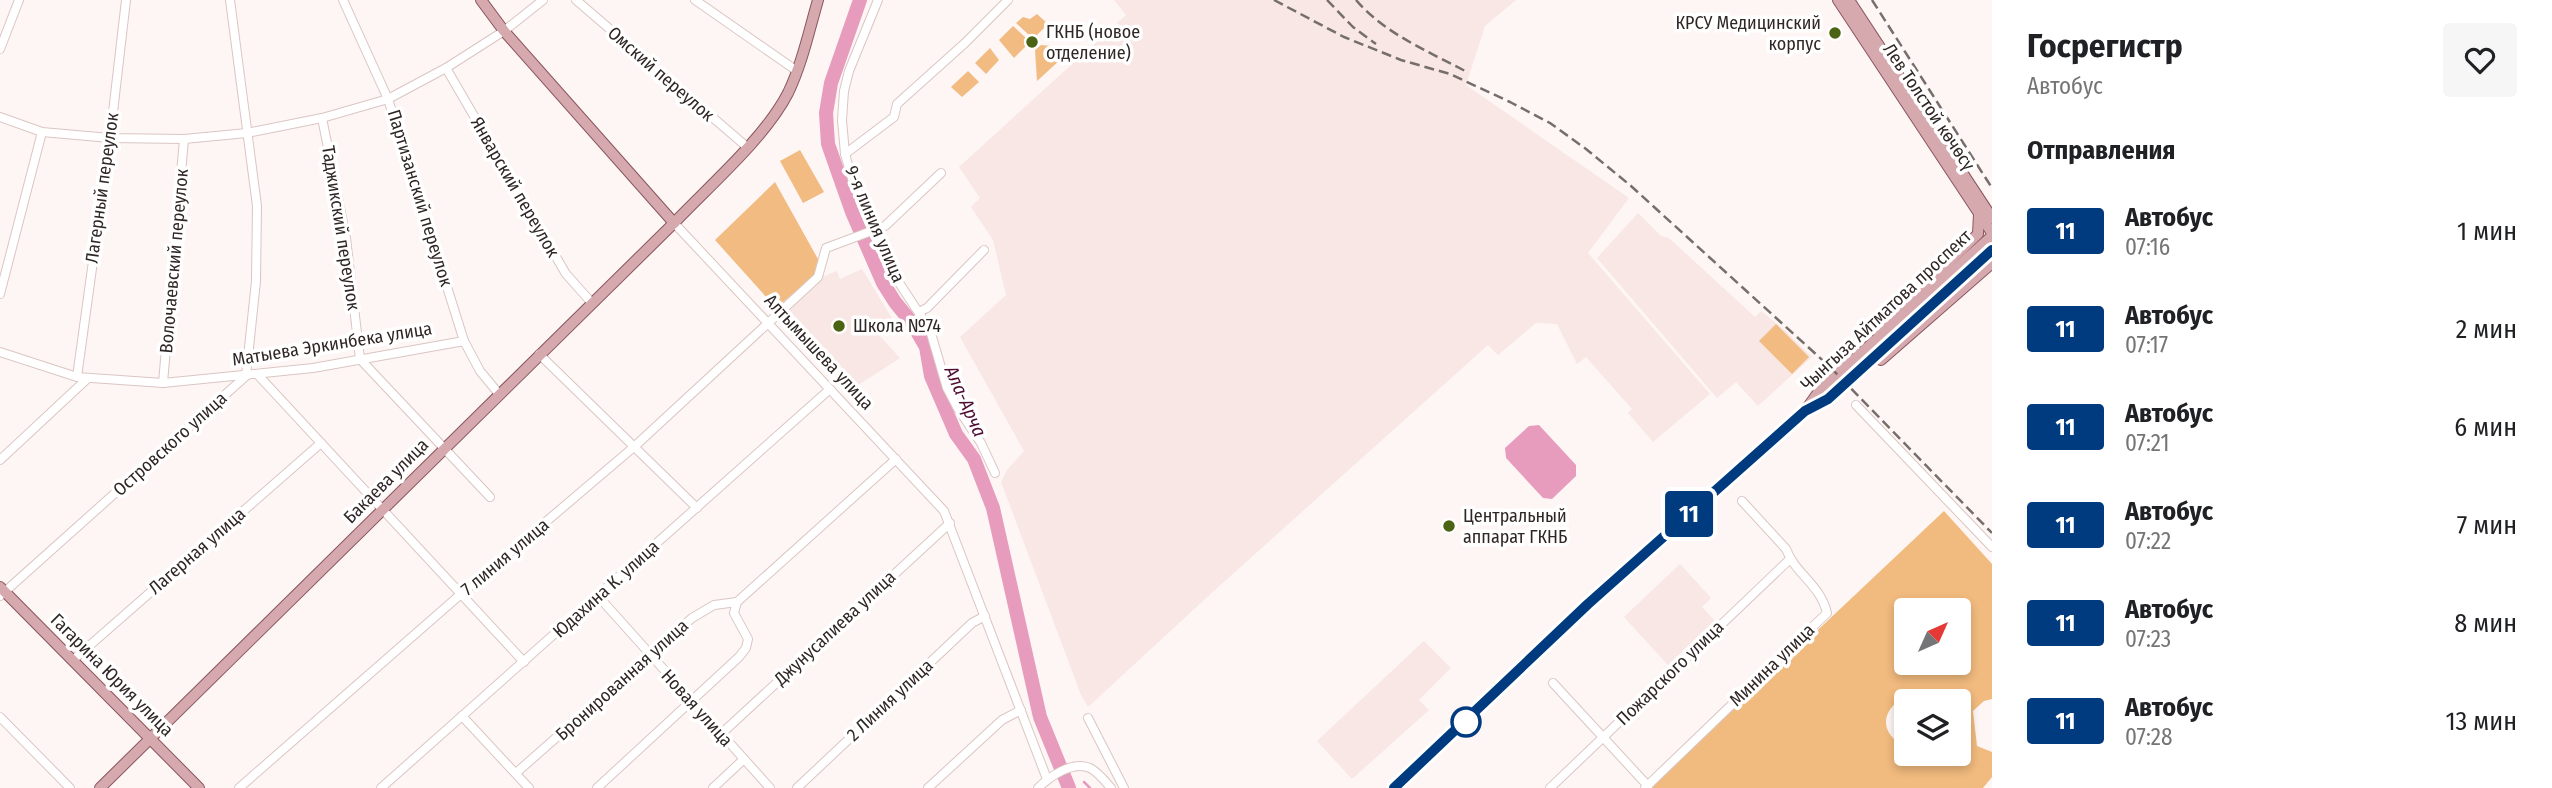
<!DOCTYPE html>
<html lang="ru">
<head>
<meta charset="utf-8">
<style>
	body { margin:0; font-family:"Fira Sans Condensed",sans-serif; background:#f6f6f6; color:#202124; height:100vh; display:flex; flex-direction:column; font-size:26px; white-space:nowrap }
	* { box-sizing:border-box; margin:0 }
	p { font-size:23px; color:#757577 }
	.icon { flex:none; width:38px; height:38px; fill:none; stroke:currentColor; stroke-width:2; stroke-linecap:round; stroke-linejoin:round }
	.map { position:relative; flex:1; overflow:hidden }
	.panel { display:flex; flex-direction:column; background:#fff; width:560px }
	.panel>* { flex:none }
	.badge { padding:0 14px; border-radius:5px; font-size:24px; line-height:46px }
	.needle { width:46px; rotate:45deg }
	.tools { position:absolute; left:1894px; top:598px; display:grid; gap:14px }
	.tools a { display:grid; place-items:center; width:77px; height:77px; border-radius:7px; background:#fff; box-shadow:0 4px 10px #0003; font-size:35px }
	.map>.badge { position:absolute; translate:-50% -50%; box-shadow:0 0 0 4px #fff }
	h2 { padding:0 35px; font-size:26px; line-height:63px }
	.round { display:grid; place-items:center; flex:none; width:74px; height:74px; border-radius:7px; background:#f6f6f6 }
	.summary { display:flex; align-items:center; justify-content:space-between; height:119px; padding:0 35px }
	h1 { font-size:33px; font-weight:700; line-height:52px }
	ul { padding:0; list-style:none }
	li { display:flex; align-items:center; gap:21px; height:98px; padding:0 35px }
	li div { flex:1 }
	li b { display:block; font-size:26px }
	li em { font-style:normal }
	li .badge { min-width:77px; font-weight:700; text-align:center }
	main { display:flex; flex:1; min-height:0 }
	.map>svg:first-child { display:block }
	.built { fill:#f8e7e4 }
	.green { fill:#f1bb82 }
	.forest { fill:#f1ba7e; fill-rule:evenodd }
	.water { fill:#e79bbd }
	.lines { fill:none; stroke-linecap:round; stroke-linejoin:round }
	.stream { stroke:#e79bbd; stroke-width:2.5 }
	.river { stroke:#e79bbd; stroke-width:14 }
	.minor-casing { stroke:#dac6c3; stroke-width:10 }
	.major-casing { stroke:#89565d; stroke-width:12 }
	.minor { stroke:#fff; stroke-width:8 }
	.major { stroke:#d6a9af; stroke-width:10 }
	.rail { stroke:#766e6c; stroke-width:2.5; stroke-dasharray:10 5; stroke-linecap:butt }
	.line-casing { stroke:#fff; stroke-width:16 }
	.line { stroke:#003b80; stroke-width:10 }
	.poi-dot { fill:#4b6414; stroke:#fff; stroke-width:2.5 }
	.stop-dot { fill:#fff; stroke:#003b80; stroke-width:3.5 }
	.labels { text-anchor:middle; stroke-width:7; stroke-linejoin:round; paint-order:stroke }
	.poi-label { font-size:18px; fill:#2f2726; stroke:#fff; text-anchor:start }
	.street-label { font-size:18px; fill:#2f2726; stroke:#fff }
	.water-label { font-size:19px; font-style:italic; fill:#4f0d33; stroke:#fff }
</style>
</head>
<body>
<main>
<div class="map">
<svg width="1992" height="788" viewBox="0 0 1992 788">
	<rect width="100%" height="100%" fill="#fef6f4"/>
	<!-- built -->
	<g class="built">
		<polygon points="1114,0 1516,0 1485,26 1466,85 1629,198 1588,253 1710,394 1653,442 1628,413 1632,409 1586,357 1577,364 1557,324 1536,323 1498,355 1488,345 1216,589 1088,707 1081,695 1001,482 1007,470 1024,451 960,337 1006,295 993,240 971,207 980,198 959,167 1126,15"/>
		<polygon points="1638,213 1661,236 1669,238 1755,317 1761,311 1787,332 1812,357 1758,406 1736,382 1717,398 1597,258"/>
		<polygon points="862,269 893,320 877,333 900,358 852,389 782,315 822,277 837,271 840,279"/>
		<polygon points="1680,564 1711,598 1702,607 1715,621 1668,665 1624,617"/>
		<polygon points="1424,641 1451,668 1419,700 1429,710 1352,779 1317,741"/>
	</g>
	<!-- green -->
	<g class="green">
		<polygon points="1037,14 1048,24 1037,35 1029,35 1016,23 1023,17 1030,19"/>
		<polygon points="1013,26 1026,38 1026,46 1014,58 999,40"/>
		<polygon points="1041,45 1073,48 1037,81 1035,50"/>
		<polygon points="990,48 999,60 986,74 975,63"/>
		<polygon points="968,71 979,82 962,97 951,87"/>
		<polygon points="800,150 824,192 803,203 780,161"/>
		<polygon points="775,182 823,268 776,308 715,240"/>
		<polygon points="1776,324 1809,357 1792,374 1759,341"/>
	</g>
	<!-- forest -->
	<path class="forest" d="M1944 511 1992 564V699L1984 701 1973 711 1977 746 1992 752V777L1983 788H1650ZM1906 611H1958V663H1906ZM1905 697C1924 698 1939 702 1958 702V754H1906V747C1879 734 1880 710 1905 697Z"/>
	<!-- water -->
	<polygon class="water" points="1539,425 1576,465 1576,476 1552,499 1543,498 1506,458 1505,448 1529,426"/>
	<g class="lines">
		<!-- stream -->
		<polyline class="stream" points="1084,782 1090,788"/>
		<!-- river -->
		<polyline class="river" points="860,0 831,83 826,113 828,144 852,212 883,283 895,302 912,323 926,347 931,376 956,434 974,459 993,508 1040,717 1069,788"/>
		<!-- minor casing -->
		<g class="minor-casing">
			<g id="minor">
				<polyline points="343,0 388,99 464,341 480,371 499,394"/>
				<polyline points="576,0 747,147"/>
				<polyline points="695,0 797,71"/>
				<polyline points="878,0 849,71 844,91 842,120 845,154 853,182 894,275 930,330 947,388 957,407 981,443 995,473"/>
				<polyline points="0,49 19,0"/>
				<polyline points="446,68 566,274 591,302"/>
				<polyline points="0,117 42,132 110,138 184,139 247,133 322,118 388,99 446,68 504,31 543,0"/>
				<polyline points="322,118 346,238 360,359 490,497"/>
				<polyline points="845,154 894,117 897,104 965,43 1008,0"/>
				<polyline points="674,223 944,511 1047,779"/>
				<polyline points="0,294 42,132"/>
				<polyline points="919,312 927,308 984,250"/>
				<polyline points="0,352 77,377 163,383 313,368 464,341"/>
				<polyline points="539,354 697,508"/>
				<polyline points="257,374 524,662"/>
				<polyline points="77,377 110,138 126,0"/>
				<polyline points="163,383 184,139"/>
				<polyline points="1856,405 1992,547"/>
				<polyline points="0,460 88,378"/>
				<polyline points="0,596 246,376 256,281 257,206 230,0"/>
				<polyline points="598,596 770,788"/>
				<polyline points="73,660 321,443"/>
				<polyline points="1553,683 1648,786"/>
				<polyline points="462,716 529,788"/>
				<polyline points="0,717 70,788"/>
				<polyline points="1088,718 1124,788"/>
				<polyline points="721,734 950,523"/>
				<polyline points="516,773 692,618 714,605 737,602"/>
				<polyline points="239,788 461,594 635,446 818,277 826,248 885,226 941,173"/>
				<polyline points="381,788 830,389"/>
				<polyline points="597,788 739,657 746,648 748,639 734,613 737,602 896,459"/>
				<polyline points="713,788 744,759"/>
				<polyline points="797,788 972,623 985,616"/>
				<polyline points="928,788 1002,720 1021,710"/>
				<path d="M1038 788C1049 777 1073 760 1090 768 1098 772 1105 781 1111 788"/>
				<polyline points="1550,788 1790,559"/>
				<path d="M1645 788 1827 613C1820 584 1796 575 1786 549L1742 501"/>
			</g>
		</g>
		<!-- major casing -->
		<g class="major-casing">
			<g id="major">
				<polyline points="481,0 504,31 674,223"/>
				<polyline points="1838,0 1992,233"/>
				<polyline points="1849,0 1992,218"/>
				<polyline points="1877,330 1978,234 1979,214"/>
				<polyline points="1881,360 1992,263"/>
				<polyline points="1807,409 1828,399 1992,250"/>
				<polyline points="0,587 199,788"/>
				<path d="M100 788 674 223C709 186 765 138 788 93 802 64 809 31 818 0"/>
				<polyline points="1394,788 1588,604 1805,411 1820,390 1992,236"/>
			</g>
		</g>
		<!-- minor -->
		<use href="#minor" class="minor"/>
		<!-- major -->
		<use href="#major" class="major"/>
		<!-- rail -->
		<g class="rail">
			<polyline points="1274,0 1344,37 1401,60 1450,74 1510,102 1550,123 1586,149 1631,186 1830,367 1992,533"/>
			<polyline points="1327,0 1353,27 1376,44"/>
			<path d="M1356 0C1385 34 1428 51 1467 72"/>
			<polyline points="1872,0 1992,188"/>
		</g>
	</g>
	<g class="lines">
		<!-- line casing -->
		<g class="line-casing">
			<polyline id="line" points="1394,788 1588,604 1805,411 1828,399 1992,250"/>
		</g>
		<!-- line -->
		<use href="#line" class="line"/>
	</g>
	<!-- markers -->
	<g class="poi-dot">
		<circle cx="1835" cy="33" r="7"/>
		<circle cx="1032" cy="42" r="7"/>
		<circle cx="839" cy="326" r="7"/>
		<circle cx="1449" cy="526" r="7"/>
	</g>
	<circle class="stop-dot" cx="1466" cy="722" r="14"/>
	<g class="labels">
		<!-- poi labels -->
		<g class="poi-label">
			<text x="1821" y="29" text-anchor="end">КРСУ Медицинский<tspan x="1821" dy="21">корпус</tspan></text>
			<text x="1046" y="38">ГКНБ (новое<tspan x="1046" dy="21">отделение)</tspan></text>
			<text x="853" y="332">Школа №74</text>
			<text x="1463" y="522">Центральный<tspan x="1463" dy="21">аппарат ГКНБ</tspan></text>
		</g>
		<!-- street labels -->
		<g class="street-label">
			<text transform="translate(661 74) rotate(41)" y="6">Омский переулок</text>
			<text transform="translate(1929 107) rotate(56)" y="6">Лев Толстой көчөсү</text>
			<text transform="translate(515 187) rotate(60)" y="6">Январский переулок</text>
			<text transform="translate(102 188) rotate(-82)" y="6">Лагерный переулок</text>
			<text transform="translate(420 198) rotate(73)" y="6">Партизанский переулок</text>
			<text transform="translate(875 224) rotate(67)" y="6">9-я линия улица</text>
			<text transform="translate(341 228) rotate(81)" y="6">Таджикский переулок</text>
			<text transform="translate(174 261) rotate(-85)" y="6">Волочаевский переулок</text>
			<text transform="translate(1886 310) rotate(-43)" y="6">Чынгыза Айтматова проспект</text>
			<text transform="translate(332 344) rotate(-9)" y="6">Матыева Эркинбека улица</text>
			<text transform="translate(819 352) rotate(47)" y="6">Алтымышева улица</text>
			<text transform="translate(170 444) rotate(-42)" y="6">Островского улица</text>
			<text transform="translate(386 481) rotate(-45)" y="6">Бакаева улица</text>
			<text transform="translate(197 551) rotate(-41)" y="6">Лагерная улица</text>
			<text transform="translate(505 557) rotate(-40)" y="6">7 линия улица</text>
			<text transform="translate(606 589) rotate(-42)" y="6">Юдахина К. улица</text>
			<text transform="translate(835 628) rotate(-43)" y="6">Джунусалиева улица</text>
			<text transform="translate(1772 665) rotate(-44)" y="6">Минина улица</text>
			<text transform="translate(1670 673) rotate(-44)" y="6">Пожарского улица</text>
			<text transform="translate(112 675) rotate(45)" y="6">Гагарина Юрия улица</text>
			<text transform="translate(622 680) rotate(-42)" y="6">Бронированная улица</text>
			<text transform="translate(890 700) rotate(-43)" y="6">2 Линия улица</text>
			<text transform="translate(697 708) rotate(48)" y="6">Новая улица</text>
		</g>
		<!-- water labels -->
		<g class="water-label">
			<text transform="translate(966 401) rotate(66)" y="7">Ала-Арча</text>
		</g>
	</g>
</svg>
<div class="tools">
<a><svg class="needle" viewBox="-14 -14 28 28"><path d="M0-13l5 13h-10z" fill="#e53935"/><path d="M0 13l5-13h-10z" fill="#757577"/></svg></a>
<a><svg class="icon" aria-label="layers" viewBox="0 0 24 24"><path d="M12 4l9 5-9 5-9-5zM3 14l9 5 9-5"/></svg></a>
</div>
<b class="badge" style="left:1689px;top:514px;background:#003b80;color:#fff">11</b>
</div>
<section class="panel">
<div class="summary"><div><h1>Госрегистр</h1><p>Автобус</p></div><a class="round"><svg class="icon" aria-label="heart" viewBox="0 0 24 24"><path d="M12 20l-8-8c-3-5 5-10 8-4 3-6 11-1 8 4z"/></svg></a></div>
<h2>Отправления</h2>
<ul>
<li><span class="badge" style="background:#003b80;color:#fff">11</span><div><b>Автобус</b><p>07:16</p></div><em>1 мин</em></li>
<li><span class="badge" style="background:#003b80;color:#fff">11</span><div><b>Автобус</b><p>07:17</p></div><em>2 мин</em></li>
<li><span class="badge" style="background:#003b80;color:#fff">11</span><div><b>Автобус</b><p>07:21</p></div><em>6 мин</em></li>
<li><span class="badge" style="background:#003b80;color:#fff">11</span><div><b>Автобус</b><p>07:22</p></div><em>7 мин</em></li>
<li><span class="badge" style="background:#003b80;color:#fff">11</span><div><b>Автобус</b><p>07:23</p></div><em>8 мин</em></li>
<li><span class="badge" style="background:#003b80;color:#fff">11</span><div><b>Автобус</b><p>07:28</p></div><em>13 мин</em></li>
</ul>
</section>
</main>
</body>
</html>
